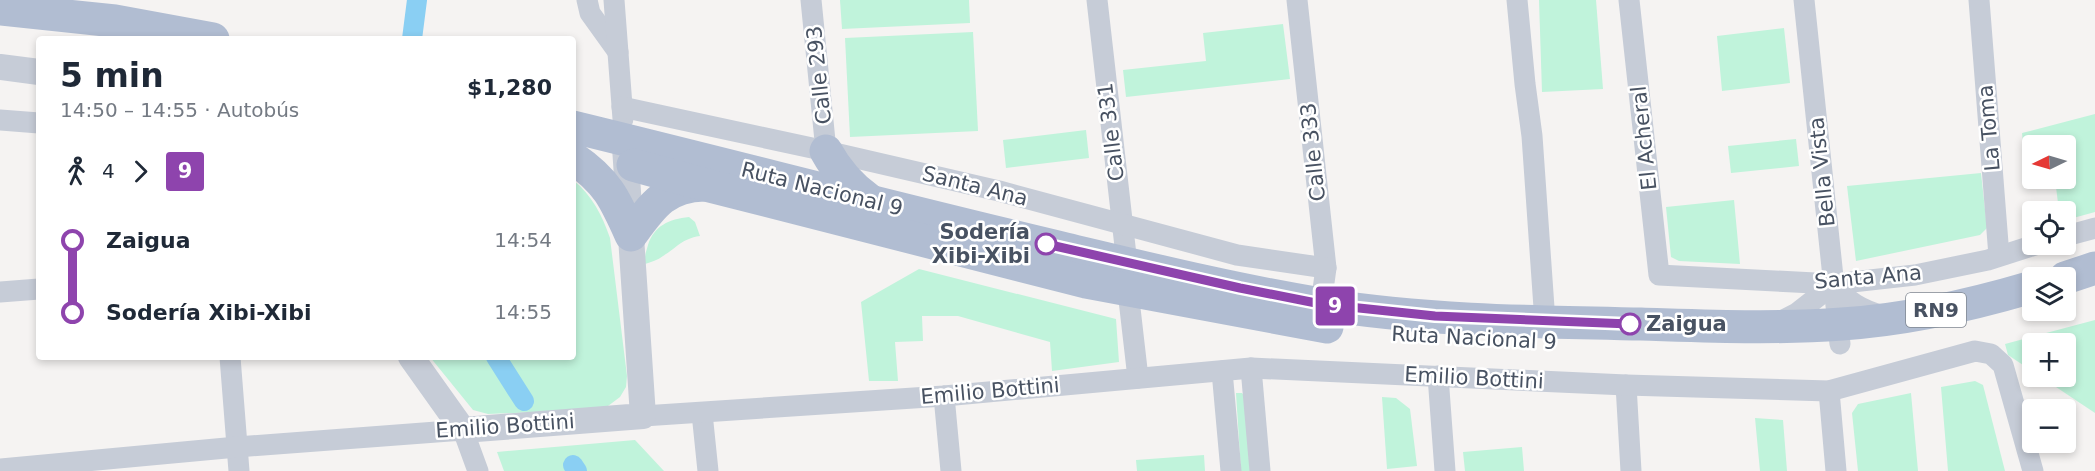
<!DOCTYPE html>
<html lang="es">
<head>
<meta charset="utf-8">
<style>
	body { margin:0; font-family:"DejaVu Sans",sans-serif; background:#f2f2f3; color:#1f2937; height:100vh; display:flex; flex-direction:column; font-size:22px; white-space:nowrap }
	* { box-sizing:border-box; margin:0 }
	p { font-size:20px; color:#747a83 }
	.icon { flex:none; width:33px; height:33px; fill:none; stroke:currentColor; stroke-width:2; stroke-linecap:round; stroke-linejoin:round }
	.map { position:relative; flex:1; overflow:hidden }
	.panel { position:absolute; left:36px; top:36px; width:540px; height:324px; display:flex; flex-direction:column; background:#fff; border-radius:6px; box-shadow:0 3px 9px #0003 }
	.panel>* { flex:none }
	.badge { padding:0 12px; border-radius:4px; font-size:21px; line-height:39px }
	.needle { width:39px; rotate:265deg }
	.buttons { position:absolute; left:2022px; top:135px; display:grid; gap:12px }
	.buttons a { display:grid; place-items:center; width:54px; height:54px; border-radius:6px; background:#fff; box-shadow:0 3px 9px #0003; font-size:30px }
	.map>.badge { position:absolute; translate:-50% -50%; box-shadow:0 0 0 3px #fff }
	.legs { display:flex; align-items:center; gap:9px; height:66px; padding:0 24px; font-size:20px }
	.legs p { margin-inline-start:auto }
	.overview { display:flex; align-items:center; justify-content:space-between; height:102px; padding:0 24px }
	h1 { font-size:33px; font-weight:600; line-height:45px }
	ul { padding:0 24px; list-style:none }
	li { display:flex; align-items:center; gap:21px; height:72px; font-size:22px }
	li i { display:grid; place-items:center; width:9px; height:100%; margin:0 8px; background:currentColor }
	li i::after { content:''; width:15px; height:15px; margin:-8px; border:4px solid; border-radius:50%; background:#fff }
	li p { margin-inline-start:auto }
	li:first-child i { background:linear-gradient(#0000 50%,currentColor 0) }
	li:last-child i { background:linear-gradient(currentColor 50%,#0000 0) }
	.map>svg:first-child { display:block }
	.green { fill:#c0f3db }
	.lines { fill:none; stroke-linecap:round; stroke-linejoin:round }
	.canal { stroke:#8acff3; stroke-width:20 }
	.minor { stroke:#c6ccd7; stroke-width:21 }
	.tertiary { stroke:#c6ccd7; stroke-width:26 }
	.primary { stroke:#b1bdd2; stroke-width:33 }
	.line-1-casing { stroke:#fff; stroke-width:14 }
	.line-1 { stroke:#8e44ad; stroke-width:9 }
	.stop-1-dot { fill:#fff; stroke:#8e44ad; stroke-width:3 }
	.labels { text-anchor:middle; stroke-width:5; stroke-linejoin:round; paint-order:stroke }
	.shield { fill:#fff; stroke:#7f8691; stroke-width:1.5 }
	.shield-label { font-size:20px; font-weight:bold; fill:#485262 }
	.street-label { font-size:21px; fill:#485262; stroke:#fff }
	.stop-label { font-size:21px; font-weight:bold; fill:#485262; stroke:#fff; text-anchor:end }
</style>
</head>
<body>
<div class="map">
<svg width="2095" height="471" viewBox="0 0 2095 471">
	<rect width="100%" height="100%" fill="#f5f3f2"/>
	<!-- green -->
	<g class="green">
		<polygon points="840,0 969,0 970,23 842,29"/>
		<polygon points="1539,0 1596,0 1603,89 1542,92"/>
		<polygon points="1283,24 1290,79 1126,97 1123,70 1206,61 1203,33"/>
		<polygon points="1784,28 1790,83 1722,91 1717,36"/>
		<polygon points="973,32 978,131 850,137 845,38"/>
		<polygon points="2095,114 2095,212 2066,220 2066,212 2059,211 2055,179 2066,178 2066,146 2032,146 2032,159 2025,161 2022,133"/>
		<polygon points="1086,130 1089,158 1006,168 1003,140"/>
		<polygon points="1796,139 1799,166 1731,173 1728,146"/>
		<polygon points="1981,173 1987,228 1980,235 1856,261 1847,186"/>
		<path d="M573 180C592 195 602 215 610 238L627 376 626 387 620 397 604 409 488 414 473 410 430 357H573Z"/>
		<polygon points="1734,200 1740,264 1679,261 1671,257 1666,207"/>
		<path d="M689 217 695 222 700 236C681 239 678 247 663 256 658 260 651 262 645 264 644 257 646 252 648 245 654 226 669 219 689 217Z"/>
		<polygon points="919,269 1116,319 1119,362 1052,371 1050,342 958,316 922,316 923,341 895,342 898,381 869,381 861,302"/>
		<polygon points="2095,320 2095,413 2041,377 2066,376 2066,344 2032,344 2032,371 2008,355 2005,344"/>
		<polygon points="1975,381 1983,385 2005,471 1948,471 1941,387"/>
		<polygon points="1236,393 1242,393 1244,396 1250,471 1241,471"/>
		<polygon points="1911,393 1918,471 1858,471 1852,413 1858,404"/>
		<polygon points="1382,397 1396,398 1410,409 1417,466 1387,469"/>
		<polygon points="1755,418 1783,420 1787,471 1760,471"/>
		<polygon points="635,440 664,471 504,471 497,452"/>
		<polygon points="1522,447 1524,471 1465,471 1463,452"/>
		<polygon points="1204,455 1205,471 1137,471 1136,460"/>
	</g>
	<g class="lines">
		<!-- canal -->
		<g class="canal">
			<polyline points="412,39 417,0"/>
			<polyline points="496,357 524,401"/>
			<polyline points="573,465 577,471"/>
		</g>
		<!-- minor -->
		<g class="minor">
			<polyline points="587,0 590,13 618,52"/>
			<polyline points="614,0 623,119"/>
			<polyline points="811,0 826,151"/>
			<polyline points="1097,0 1127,264"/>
			<polyline points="1297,0 1326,268 1321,304"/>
			<polyline points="1517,0 1525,84 1532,136 1545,322"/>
			<polyline points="1629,0 1659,275 1834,284 1915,275 1988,260 2038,244"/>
			<polyline points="1804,0 1840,344"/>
			<polyline points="1979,0 1999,256"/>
			<polyline points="622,107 826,151 999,191 1237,255 1326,268"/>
			<polyline points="0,120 39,123"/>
			<polyline points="2066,236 2095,228"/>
			<polyline points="1128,291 1138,378"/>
			<polyline points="0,292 39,289"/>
			<path d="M1776 324 1797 313 1834 284C1847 302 1862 310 1883 316"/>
			<polyline points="230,357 239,471"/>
			<polyline points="1251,368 1260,471"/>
			<polyline points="1222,371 1231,471"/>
			<polyline points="1438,376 1445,471"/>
			<polyline points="1626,385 1631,471"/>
			<polyline points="1829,391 1836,471"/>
			<polyline points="944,396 951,471"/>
			<polyline points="702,413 708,471"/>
			<polyline points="643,416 944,396 1251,368 1626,385 1829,391 1975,351 1991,354 2003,365 2033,471"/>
			<polyline points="0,469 237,447 463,430 478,471"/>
		</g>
		<!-- tertiary -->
		<g class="tertiary">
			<polyline points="0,67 39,72"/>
			<polyline points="411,357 463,430 643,416 625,147"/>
		</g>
		<!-- primary -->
		<g class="primary">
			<polyline points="0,9 115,21 213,39"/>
			<path d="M573 127C737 167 901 210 1066 249 1150 269 1235 290 1321 304 1426 321 1535 322 1641 324 1708 326 1775 329 1842 324 1906 320 1971 305 2032 287"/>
			<path d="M826 151C837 171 850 186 868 199"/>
			<path d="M573 158C607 181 615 199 631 235 652 206 665 186 704 185"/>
			<polyline points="633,165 706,185 1086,282 1327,327"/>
			<polyline points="2065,278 2095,268"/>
		</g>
	</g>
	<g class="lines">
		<!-- line-1 casing -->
		<g class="line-1-casing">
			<polyline id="line-1" points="1046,244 1240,288 1321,304 1435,316 1630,324"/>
		</g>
		<!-- line-1 -->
		<use href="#line-1" class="line-1"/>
	</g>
	<!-- markers -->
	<g class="stop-1-dot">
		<circle cx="1046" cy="244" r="10"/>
		<circle cx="1630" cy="324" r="10"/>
	</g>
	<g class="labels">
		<!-- shield labels -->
		<rect class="shield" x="1906" y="293" width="60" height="34" rx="4.5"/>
		<g class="shield-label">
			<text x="1936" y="317">RN9</text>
		</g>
		<!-- street labels -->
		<g class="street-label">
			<text transform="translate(819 75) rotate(-96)" y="7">Calle 293</text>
			<text transform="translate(1989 128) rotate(-95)" y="7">La Toma</text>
			<text transform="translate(1111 132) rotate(-97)" y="7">Calle 331</text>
			<text transform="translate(1644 138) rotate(-96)" y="7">El Acheral</text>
			<text transform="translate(1313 152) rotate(-96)" y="7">Calle 333</text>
			<text transform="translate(1822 172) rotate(-96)" y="7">Bella Vista</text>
			<text transform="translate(975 186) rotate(14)" y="7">Santa Ana</text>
			<text transform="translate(822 189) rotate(14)" y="7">Ruta Nacional 9</text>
			<text transform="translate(1868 277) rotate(-5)" y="7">Santa Ana</text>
			<text transform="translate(1474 338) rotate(3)" y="7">Ruta Nacional 9</text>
			<text transform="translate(1474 378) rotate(3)" y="7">Emilio Bottini</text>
			<text transform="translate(990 391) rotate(-5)" y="7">Emilio Bottini</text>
			<text transform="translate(505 426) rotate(-4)" y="7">Emilio Bottini</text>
		</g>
		<!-- stop labels -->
		<g class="stop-label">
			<text x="1030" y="239">Sodería<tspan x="1030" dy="24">Xibi-Xibi</tspan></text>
			<text x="1646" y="331" text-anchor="start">Zaigua</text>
		</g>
	</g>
</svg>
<div class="buttons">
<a><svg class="needle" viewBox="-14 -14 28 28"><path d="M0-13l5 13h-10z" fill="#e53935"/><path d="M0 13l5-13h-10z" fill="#747a83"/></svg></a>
<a><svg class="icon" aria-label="locate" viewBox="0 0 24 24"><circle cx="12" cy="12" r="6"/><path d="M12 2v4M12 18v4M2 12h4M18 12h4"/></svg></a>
<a><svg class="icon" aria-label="layers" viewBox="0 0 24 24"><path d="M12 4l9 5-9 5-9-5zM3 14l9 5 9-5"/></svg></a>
<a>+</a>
<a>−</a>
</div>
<b class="badge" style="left:1335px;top:306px;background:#8e44ad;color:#fff">9</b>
<section class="panel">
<div class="overview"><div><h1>5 min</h1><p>14:50 – 14:55 · Autobús</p></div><b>$1,280</b></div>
<div class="legs"><svg class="icon" aria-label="walk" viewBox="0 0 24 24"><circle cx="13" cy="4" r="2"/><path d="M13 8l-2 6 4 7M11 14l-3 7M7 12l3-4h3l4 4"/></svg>4<svg class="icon" aria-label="forward" viewBox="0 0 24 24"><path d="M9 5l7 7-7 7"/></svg><b class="badge" style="background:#8e44ad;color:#fff">9</b></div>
<ul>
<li><i style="color:#8e44ad"></i><b>Zaigua</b><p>14:54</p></li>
<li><i style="color:#8e44ad"></i><b>Sodería Xibi-Xibi</b><p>14:55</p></li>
</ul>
</section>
</div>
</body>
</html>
